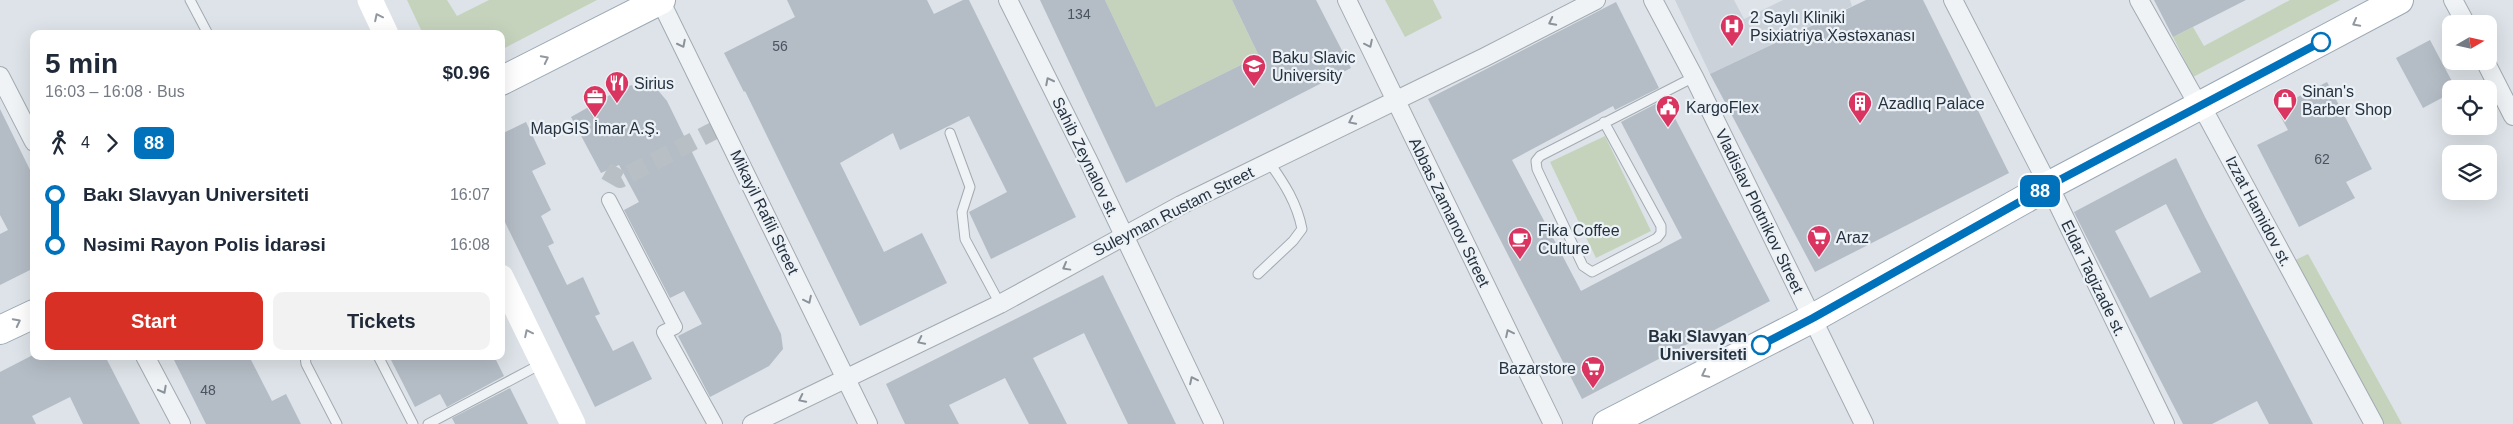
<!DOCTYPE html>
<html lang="en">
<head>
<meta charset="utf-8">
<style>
	body { margin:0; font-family:Arial,sans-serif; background:#f2f2f3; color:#1f2937; height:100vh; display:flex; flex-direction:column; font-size:19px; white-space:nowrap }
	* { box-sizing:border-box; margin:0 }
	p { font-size:16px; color:#747a83 }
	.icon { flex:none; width:28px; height:28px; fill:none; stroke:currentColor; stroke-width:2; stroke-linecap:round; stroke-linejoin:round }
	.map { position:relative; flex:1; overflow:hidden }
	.side { position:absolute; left:30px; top:30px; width:475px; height:330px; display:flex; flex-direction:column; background:#fff; border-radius:10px; box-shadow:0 5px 20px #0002 }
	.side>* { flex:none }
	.badge { padding:0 10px; border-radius:8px; font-size:18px; line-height:32px }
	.needle { width:32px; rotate:81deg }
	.buttons { position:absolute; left:2442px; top:15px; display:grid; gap:10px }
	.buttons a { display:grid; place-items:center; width:55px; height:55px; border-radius:10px; background:#fff; box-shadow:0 5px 20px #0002; font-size:25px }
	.map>.badge { position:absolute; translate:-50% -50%; box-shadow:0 0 0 2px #fff }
	.legs { display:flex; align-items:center; gap:8px; height:55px; padding:0 15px; font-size:16px }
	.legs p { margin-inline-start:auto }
	.head { display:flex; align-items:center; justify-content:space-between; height:85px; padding:0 15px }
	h1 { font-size:28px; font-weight:700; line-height:38px }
	.button { display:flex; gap:10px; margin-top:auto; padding:10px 15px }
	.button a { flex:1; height:58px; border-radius:10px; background:#d93025; color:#fff; font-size:20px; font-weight:700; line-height:58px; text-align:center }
	.button a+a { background:#f2f2f3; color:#1f2937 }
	ul { padding:0 15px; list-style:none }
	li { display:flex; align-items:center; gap:18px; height:50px; font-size:19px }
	li i { display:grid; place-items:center; width:8px; height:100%; margin:0 6px; background:currentColor }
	li i::after { content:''; width:12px; height:12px; margin:-6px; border:4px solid; border-radius:50%; background:#fff }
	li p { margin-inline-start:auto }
	li:first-child i { background:linear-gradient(#0000 50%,currentColor 0) }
	li:last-child i { background:linear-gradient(currentColor 50%,#0000 0) }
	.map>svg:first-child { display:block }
	.built { fill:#cbd2da }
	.green { fill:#c5d3bd }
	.building { fill:#b4bcc5; fill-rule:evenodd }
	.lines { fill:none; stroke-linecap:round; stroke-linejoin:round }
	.minor-tunnel { stroke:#b8c0c6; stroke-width:18; stroke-dasharray:18 9; stroke-linecap:butt }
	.service-casing { stroke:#a2aab2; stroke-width:11 }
	.pedestrian-casing { stroke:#a2aab2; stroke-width:16 }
	.minor-casing { stroke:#a2aab2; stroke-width:20 }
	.primary-casing { stroke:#9ba8b5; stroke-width:30 }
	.service { stroke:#f0f3f6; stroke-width:9 }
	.pedestrian { stroke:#f0f3f6; stroke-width:14 }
	.minor { stroke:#f0f3f6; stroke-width:18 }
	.secondary { stroke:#fff; stroke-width:25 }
	.primary { stroke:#fff; stroke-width:28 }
	.oneway { stroke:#9298a0 }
	.oneway2 { stroke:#8a929b }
	.line-1-casing { stroke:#fff; stroke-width:11 }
	.line-1 { stroke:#0072bc; stroke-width:8 }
	.stop-1-dot { fill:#fff; stroke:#0072bc; stroke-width:2.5 }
	.labels { text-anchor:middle; stroke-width:4.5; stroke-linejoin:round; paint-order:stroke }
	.number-label { font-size:14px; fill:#495461 }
	.poi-label { font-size:16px; fill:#253240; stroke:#ecf1f6; text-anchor:start }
	.street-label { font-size:16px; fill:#253240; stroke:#ecf1f6 }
	.stop-label { font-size:16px; font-weight:bold; fill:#253240; stroke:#ecf1f6; text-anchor:end }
</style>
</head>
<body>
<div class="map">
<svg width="2513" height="424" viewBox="0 0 2513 424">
	<rect width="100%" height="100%" fill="#dde3e8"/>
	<!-- built -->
	<polygon class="built" points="1675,0 1734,0 1744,19 1783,0 1850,0 1852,6 1710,74"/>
	<!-- green -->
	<g class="green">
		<polygon points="407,0 447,0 457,16 489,0 597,0 501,50 501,34 423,34"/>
		<polygon points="1105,0 1232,0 1259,56 1156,107"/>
		<polygon points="1385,0 1433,0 1442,18 1405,37"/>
		<polygon points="2290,0 2340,0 2193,77 2173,37 2193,27 2204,46"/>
		<polygon points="1605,136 1651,231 1596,258 1550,162"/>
		<polygon points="2308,254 2402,424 2375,424 2289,263"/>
	</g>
	<!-- building -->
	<g class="building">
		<polygon points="787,0 927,0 934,14 963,0 969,0 1076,217 991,259 969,212 1007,192 969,116 900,150 893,133 840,163 884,252 922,233 947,283 860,326 745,91 744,92 724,53 795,17"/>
		<polygon points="1040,0 1105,0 1156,107 1259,56 1232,0 1316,0 1351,68 1126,183"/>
		<polygon points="1866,0 1923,0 2009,173 1815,272 1710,74"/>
		<polygon points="2154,0 2246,0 2173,37"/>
		<polygon points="1616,2 1659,88 1615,110 1613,106 1512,160 1581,291 1682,238 1621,122 1665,99 1770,301 1582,399 1428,99"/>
		<polygon points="2430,40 2456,89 2451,89 2451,93 2423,108 2396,58"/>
		<polygon points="2327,82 2372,169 2346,182 2355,198 2299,227 2257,145 2288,130 2276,108"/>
		<polygon points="641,83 656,88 667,101 781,334 783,349 769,366 710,397 678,336 702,324 684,291 670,298 624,210 639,202 619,165 601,173 571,117 624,87"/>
		<polygon points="0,109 34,178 34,268 0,285 0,234 8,230 0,215"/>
		<polygon points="526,122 546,164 532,171 551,210 541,216 554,243 548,246 567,285 583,277 600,314 595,316 613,351 633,341 652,379 595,407 501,214 501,134"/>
		<path d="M2176 158 2205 217 2313 424H2269L2257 401 2212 424H2183L2087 238 2074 212ZM2166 204 2201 272 2150 298 2115 231Z"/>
		<polygon points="1103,275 1176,424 1128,424 1084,333 1033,358 1067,424 1029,424 1005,378 949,405 959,424 905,424 886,384"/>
		<polygon points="31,356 105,356 140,424 83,424 70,397 32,416 36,424 0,424 0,372"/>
		<polygon points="172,356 249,356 272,401 286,394 301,424 206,424"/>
		<polygon points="389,356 494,356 504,376 447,407 440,394 415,407"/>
		<polygon points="510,388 528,424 455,424 452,418"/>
	</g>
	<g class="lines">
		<!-- minor-tunnel -->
		<polyline class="minor-tunnel" points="606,171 620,179 723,126"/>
		<!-- service casing -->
		<g class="service-casing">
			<g id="service">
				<polyline points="190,0 208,34"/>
				<polyline points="1604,122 1661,226 1661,233 1657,238 1592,272 1583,266 1537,169 1536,161 1540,156 1694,77"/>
				<polyline points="950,133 970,187 962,212 965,239 1000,304"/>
				<path d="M1258 274 1293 241 1302 229C1297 203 1284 183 1269 162"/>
				<polyline points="305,356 306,364 337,424"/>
				<polyline points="378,356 413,424"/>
				<polyline points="428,424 543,363"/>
			</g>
		</g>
		<!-- pedestrian casing -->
		<g class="pedestrian-casing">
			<polyline id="pedestrian" points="609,200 675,327 664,332 715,424"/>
		</g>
		<!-- minor casing -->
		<g class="minor-casing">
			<g id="minor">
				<polyline points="660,0 868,424"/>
				<polyline points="1008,0 1089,162 1214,424"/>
				<polyline points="1347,0 1553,424"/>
				<polyline points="1653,0 1694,77 1864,424"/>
				<polyline points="1953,0 2055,198 2165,424"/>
				<polyline points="2139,0 2200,108 2208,118 2374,424"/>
				<polyline points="2453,0 2466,24"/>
				<polyline points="2485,61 2513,116"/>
				<polyline points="0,76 34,142"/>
				<polyline points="145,356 181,424"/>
				<polyline points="752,424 1000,304 1181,205 1485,57 1596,0"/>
			</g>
		</g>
		<!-- primary casing -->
		<g class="primary-casing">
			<g id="primary">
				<polyline points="501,81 661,0"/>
				<polyline points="0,330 34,314"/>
				<polyline points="1607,424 1813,318 2048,186 2399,0"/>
			</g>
		</g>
		<!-- service -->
		<use href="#service" class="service"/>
		<!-- pedestrian -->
		<use href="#pedestrian" class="pedestrian"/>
		<!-- minor -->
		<use href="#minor" class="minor"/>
		<!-- secondary -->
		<g class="secondary">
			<polyline points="370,0 386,34"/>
			<polyline points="501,277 573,424"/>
		</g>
		<!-- primary -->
		<use href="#primary" class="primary"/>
	</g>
	<!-- one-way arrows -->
	<defs><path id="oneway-chevron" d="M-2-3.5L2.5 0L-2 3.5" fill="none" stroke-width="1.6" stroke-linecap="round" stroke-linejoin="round" transform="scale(1.25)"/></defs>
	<g class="oneway">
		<use href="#oneway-chevron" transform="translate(378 17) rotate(-116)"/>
		<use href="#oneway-chevron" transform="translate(2356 23) rotate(152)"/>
		<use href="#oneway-chevron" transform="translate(545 59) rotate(-27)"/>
		<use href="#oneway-chevron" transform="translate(17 322) rotate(-27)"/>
		<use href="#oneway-chevron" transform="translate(528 333) rotate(-116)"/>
		<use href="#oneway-chevron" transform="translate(1705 374) rotate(153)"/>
	</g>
	<g class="oneway2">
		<use href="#oneway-chevron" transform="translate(1552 22) rotate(153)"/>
		<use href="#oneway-chevron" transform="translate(682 44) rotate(63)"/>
		<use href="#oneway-chevron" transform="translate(1369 44) rotate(64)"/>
		<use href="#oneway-chevron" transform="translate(1049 81) rotate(-117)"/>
		<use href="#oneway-chevron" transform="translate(1352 121) rotate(154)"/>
		<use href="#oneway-chevron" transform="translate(1066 267) rotate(151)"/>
		<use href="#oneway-chevron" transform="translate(808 300) rotate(64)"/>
		<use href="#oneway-chevron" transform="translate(1509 333) rotate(-116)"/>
		<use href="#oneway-chevron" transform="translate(921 341) rotate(154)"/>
		<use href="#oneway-chevron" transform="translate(1193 380) rotate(-116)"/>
		<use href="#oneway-chevron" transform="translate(163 390) rotate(62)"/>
		<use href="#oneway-chevron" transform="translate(802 399) rotate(154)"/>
	</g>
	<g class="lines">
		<!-- line-1 casing -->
		<g class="line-1-casing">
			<polyline id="line-1" points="1761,345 1813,318 2048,186 2321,42"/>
		</g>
		<!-- line-1 -->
		<use href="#line-1" class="line-1"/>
	</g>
	<!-- icons -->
	<defs>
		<g id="hospital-pin" transform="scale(1.25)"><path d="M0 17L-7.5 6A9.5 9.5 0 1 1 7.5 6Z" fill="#da3561" stroke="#ecf1f6"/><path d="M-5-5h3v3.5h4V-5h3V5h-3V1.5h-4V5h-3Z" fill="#fff"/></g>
		<g id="university-pin" transform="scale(1.25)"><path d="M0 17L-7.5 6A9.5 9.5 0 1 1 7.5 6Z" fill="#da3561" stroke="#ecf1f6"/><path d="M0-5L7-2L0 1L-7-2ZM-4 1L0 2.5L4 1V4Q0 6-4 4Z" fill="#fff"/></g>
		<g id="restaurant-pin" transform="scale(1.25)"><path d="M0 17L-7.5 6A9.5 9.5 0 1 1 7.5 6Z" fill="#da3561" stroke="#ecf1f6"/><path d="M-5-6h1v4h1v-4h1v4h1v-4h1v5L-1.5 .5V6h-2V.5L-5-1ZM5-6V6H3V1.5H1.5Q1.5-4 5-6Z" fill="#fff"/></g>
		<g id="office-pin" transform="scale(1.25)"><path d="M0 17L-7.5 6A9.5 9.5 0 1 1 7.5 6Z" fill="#da3561" stroke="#ecf1f6"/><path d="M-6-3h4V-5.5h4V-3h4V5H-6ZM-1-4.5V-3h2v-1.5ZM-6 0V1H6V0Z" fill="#fff"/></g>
		<g id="shop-pin" transform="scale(1.25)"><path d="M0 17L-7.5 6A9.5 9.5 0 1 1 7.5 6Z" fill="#da3561" stroke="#ecf1f6"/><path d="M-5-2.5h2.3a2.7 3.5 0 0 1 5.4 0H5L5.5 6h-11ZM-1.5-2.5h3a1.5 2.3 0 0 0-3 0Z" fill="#fff"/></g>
		<g id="building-pin" transform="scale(1.25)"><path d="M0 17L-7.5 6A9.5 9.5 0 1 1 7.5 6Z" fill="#da3561" stroke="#ecf1f6"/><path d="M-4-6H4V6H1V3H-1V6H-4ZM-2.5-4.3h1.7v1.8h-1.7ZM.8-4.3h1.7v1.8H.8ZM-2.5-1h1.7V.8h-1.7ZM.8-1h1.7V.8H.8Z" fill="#fff"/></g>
		<g id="civic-pin" transform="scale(1.25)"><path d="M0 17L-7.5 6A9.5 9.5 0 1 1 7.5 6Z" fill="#da3561" stroke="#ecf1f6"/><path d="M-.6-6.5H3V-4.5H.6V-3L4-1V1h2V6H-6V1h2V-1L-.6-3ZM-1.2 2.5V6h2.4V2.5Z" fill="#fff"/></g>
		<g id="supermarket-pin" transform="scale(1.25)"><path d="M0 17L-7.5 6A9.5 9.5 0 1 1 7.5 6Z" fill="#da3561" stroke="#ecf1f6"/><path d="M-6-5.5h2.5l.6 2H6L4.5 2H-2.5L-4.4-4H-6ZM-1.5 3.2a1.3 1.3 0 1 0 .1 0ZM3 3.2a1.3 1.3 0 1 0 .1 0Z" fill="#fff"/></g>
		<g id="cafe-pin" transform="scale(1.25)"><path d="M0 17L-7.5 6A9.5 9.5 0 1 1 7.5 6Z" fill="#da3561" stroke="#ecf1f6"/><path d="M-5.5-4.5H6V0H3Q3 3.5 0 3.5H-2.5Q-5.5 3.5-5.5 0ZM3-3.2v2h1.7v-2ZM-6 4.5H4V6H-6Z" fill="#fff"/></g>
	</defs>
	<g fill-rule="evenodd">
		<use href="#hospital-pin" x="1732" y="26"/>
		<use href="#university-pin" x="1254" y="66"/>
		<use href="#restaurant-pin" x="617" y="83"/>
		<use href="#office-pin" x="595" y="97"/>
		<use href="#shop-pin" x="2285" y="100"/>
		<use href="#building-pin" x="1860" y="103"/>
		<use href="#civic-pin" x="1668" y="107"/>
		<use href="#supermarket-pin" x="1819" y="237"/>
		<use href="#cafe-pin" x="1520" y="239"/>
		<use href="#supermarket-pin" x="1593" y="368"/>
	</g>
	<!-- markers -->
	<g class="stop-1-dot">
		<circle cx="2321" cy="42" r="9"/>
		<circle cx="1761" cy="345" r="9"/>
	</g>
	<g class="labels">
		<!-- number labels -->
		<g class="number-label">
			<text x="1079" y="19">134</text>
			<text x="780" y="51">56</text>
			<text x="2322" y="164">62</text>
			<text x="208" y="395">48</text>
		</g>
		<!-- poi labels -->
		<g class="poi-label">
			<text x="1750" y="23">2 Saylı Kliniki<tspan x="1750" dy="18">Psixiatriya Xəstəxanası</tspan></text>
			<text x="1272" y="63">Baku Slavic<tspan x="1272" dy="18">University</tspan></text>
			<text x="634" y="89">Sirius</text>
			<text x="2302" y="97">Sinan's<tspan x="2302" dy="18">Barber Shop</tspan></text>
			<text x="1878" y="109">Azadlıq Palace</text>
			<text x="1686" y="113">KargoFlex</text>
			<text x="595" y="134" text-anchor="middle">MapGIS İmar A.Ş.</text>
			<text x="1538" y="236">Fika Coffee<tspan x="1538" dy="18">Culture</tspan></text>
			<text x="1836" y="243">Araz</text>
			<text x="1576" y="374" text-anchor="end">Bazarstore</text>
		</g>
		<!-- street labels -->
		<g class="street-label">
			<text transform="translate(1086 157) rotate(64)" y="6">Sahib Zeynalov st.</text>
			<text transform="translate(1173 211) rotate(-27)" y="6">Suleyman Rustam Street</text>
			<text transform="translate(1760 211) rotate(64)" y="6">Vladislav Plotnikov Street</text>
			<text transform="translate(2259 211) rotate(62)" y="6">Izzat Hamidov st.</text>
			<text transform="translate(765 212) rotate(64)" y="6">Mikayil Rafili Street</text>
			<text transform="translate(1450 212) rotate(64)" y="6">Abbas Zamanov Street</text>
			<text transform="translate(2094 278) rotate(64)" y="6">Eldar Tagizade st.</text>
		</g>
		<!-- stop labels -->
		<g class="stop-label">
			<text x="1747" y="342">Bakı Slavyan<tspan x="1747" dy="18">Universiteti</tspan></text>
		</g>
	</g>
</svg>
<div class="buttons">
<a><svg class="needle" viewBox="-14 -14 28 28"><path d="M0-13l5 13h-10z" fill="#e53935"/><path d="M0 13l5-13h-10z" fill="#747a83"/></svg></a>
<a><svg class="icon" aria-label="locate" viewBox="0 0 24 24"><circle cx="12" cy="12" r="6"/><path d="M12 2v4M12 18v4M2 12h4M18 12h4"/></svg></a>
<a><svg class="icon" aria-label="layers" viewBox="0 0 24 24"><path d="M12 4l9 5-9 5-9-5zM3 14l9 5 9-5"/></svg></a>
</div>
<b class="badge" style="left:2040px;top:191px;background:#0072bc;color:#fff">88</b>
<section class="side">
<div class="head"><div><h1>5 min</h1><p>16:03 – 16:08 · Bus</p></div><b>$0.96</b></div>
<div class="legs"><svg class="icon" aria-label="walk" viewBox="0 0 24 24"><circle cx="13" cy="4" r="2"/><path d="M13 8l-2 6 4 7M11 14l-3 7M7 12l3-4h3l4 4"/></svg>4<svg class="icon" aria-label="forward" viewBox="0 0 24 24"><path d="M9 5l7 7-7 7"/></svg><b class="badge" style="background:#0072bc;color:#fff">88</b></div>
<ul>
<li><i style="color:#0072bc"></i><b>Bakı Slavyan Universiteti</b><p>16:07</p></li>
<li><i style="color:#0072bc"></i><b>Nəsimi Rayon Polis İdarəsi</b><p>16:08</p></li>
</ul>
<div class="button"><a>Start</a><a>Tickets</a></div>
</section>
</div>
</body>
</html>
